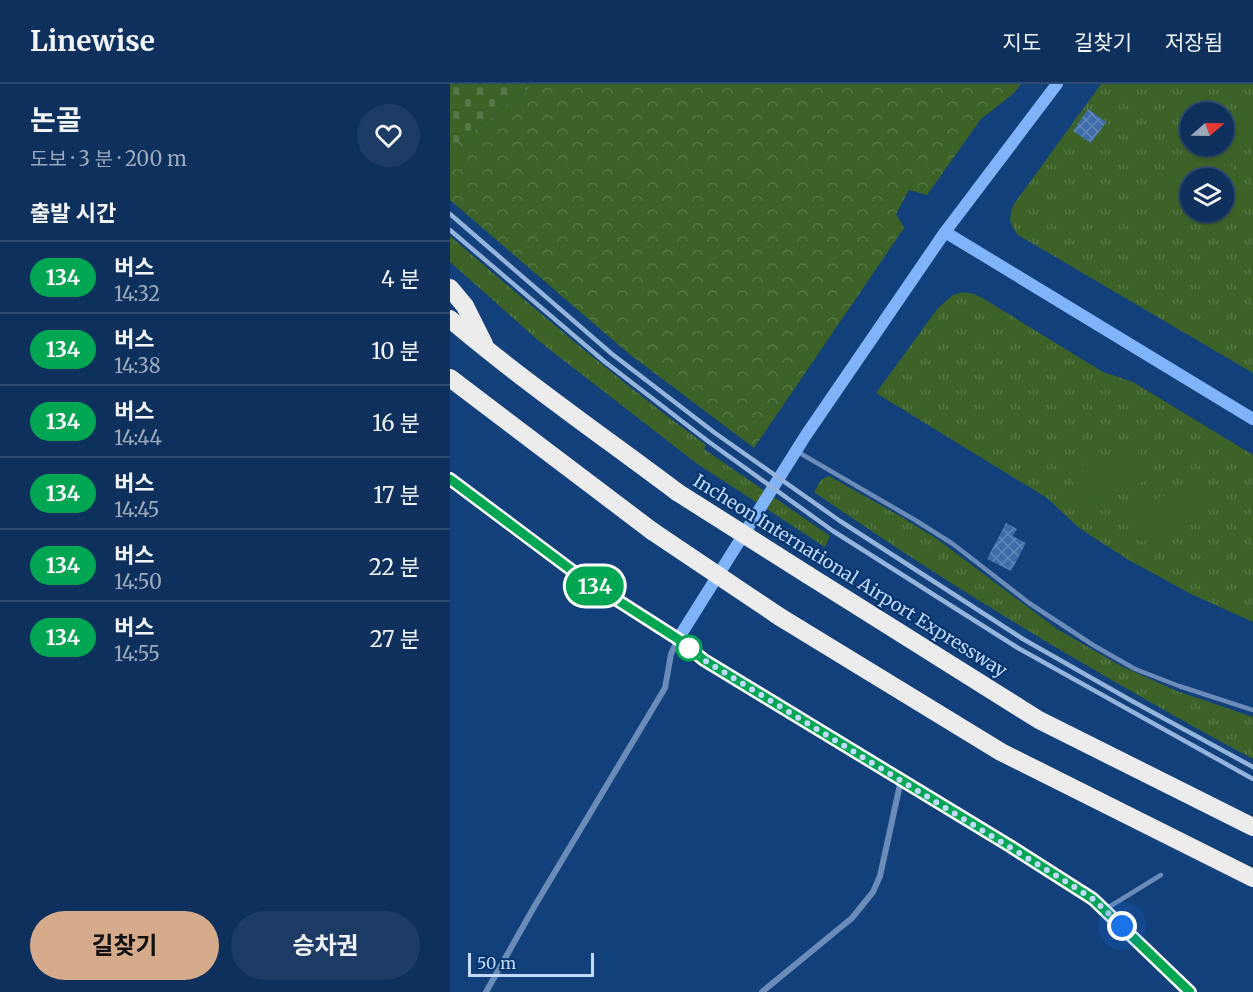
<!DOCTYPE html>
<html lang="ko">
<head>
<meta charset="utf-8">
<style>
	body { margin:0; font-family:Merriweather,"Noto Sans KR",serif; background:#1c3c65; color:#f1f3f6; height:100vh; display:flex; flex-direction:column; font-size:22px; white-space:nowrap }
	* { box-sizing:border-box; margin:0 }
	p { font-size:20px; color:#9ba9bb }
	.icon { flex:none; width:33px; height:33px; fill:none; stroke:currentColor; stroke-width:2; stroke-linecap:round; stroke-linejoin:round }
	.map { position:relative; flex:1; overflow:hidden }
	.sheet { display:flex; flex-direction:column; background:#0e305c; width:450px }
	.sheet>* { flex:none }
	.badge { padding:0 12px; border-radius:20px; font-size:21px; line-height:39px }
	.needle { width:39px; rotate:70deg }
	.tools { position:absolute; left:730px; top:18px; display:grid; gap:12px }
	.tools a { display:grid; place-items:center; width:54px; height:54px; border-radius:50%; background:#0e305c; box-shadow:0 2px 4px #0004,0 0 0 2px #2e4b72; font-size:30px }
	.scale { position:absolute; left:18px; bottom:15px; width:126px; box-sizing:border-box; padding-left:6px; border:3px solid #c1dafd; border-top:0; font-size:16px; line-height:21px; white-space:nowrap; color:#c1dafd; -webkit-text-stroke:4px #05356e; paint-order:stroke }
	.you { position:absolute; width:30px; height:30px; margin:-15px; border:4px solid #fff; border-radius:50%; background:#1a73e8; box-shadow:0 0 0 9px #1a73e833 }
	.map>.badge { position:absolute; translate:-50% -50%; box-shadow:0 0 0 3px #fff }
	h2 { padding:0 30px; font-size:22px; line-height:54px }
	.round { display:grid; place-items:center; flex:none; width:63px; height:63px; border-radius:32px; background:#1c3c65 }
	.overview { display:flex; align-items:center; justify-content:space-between; height:102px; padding:0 30px }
	h1 { font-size:28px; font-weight:700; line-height:45px }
	.action { display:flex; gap:12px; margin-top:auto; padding:12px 30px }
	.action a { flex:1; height:69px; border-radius:36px; background:#d6ab8b; color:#111; font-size:24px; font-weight:700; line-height:69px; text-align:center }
	.action a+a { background:#1c3c65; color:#f1f3f6 }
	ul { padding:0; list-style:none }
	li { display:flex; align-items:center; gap:18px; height:72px; padding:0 30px; border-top:2px solid #2e4b72 }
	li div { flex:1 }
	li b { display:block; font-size:22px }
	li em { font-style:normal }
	li .badge { min-width:66px; font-weight:700; text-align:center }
	header { display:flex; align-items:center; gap:36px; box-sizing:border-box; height:84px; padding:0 30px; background:#0e305c; border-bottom:2px solid #2e4b72 }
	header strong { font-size:28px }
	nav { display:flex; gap:33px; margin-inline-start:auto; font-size:21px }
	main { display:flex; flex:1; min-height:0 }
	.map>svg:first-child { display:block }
	.grass { fill:url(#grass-tufts); fill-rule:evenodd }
	.forest { fill:url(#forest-crowns) }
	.cemetery { fill:url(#cemetery-stones) }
	.pitch { fill:#3c6228 }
	.building { fill:url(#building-cross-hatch) }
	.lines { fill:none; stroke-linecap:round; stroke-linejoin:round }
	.lane { stroke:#6b8cb8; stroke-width:4.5 }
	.street { stroke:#6b8cb8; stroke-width:6 }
	.secondary { stroke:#80b4fa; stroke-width:12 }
	.highway { stroke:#ececec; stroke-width:18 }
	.rail { stroke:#95b4dc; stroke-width:4.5 }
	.highway-bridge { stroke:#ececec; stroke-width:18 }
	.line-casing { stroke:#fff; stroke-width:14 }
	.line { stroke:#00a651; stroke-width:9 }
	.walk { stroke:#c1dafd; stroke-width:6; stroke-dasharray:0 10.8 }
	.stop-dot { fill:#fff; stroke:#00a651; stroke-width:3 }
	.labels { text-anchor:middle; stroke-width:4.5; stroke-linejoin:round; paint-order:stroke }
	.street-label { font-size:18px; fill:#c1dafd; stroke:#05356e }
</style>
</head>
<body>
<header>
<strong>Linewise</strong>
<nav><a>지도</a><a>길찾기</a><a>저장됨</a></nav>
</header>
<main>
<section class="sheet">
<div class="overview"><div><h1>논골</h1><p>도보 · 3 분 · 200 m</p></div><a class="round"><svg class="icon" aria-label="heart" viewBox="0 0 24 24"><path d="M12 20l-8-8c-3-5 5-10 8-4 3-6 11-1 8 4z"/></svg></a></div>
<h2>출발 시간</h2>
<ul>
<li><span class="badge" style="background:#00a651;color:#fff">134</span><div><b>버스</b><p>14:32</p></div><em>4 분</em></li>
<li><span class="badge" style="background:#00a651;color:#fff">134</span><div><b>버스</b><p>14:38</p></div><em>10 분</em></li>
<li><span class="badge" style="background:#00a651;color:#fff">134</span><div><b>버스</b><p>14:44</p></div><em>16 분</em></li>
<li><span class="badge" style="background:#00a651;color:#fff">134</span><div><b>버스</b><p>14:45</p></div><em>17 분</em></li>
<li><span class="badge" style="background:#00a651;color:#fff">134</span><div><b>버스</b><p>14:50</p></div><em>22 분</em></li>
<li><span class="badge" style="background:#00a651;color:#fff">134</span><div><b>버스</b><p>14:55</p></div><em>27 분</em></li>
</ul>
<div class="action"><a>길찾기</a><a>승차권</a></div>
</section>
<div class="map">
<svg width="803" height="908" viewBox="0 0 803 908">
	<defs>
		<pattern id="grass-tufts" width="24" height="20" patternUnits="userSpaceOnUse" patternTransform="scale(1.5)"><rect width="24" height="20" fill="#3c6228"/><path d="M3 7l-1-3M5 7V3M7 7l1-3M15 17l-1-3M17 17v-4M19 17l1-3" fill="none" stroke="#567848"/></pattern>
		<pattern id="forest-crowns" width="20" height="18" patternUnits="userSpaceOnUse" patternTransform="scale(1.5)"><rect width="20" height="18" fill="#3c6228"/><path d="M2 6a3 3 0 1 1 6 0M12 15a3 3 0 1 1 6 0" fill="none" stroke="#567848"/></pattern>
		<pattern id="cemetery-stones" width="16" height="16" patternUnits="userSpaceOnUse" patternTransform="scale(1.5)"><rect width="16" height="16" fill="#3c6228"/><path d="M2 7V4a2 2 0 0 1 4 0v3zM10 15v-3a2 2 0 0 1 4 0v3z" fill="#567848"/></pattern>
		<pattern id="building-cross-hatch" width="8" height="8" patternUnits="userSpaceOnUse" patternTransform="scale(1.5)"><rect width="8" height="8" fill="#3e6ca9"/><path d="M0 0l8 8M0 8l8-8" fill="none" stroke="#6187ba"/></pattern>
	</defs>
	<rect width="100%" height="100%" fill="#12407a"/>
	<!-- grass -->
	<g class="grass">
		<path d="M651 0H803V289L568 151C559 140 558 133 564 120ZM741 28H774V62H741ZM741 94H774V128H741Z"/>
		<path d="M0 152C84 224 167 296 256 361L254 365 380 452 375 463 246 379 90 258 0 178Z"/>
		<polygon points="513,208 524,210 534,215 653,288 683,298 803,371 803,538 741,510 677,475 629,444 597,414 426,309 488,224 503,211"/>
		<path d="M379 392 450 432 487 455 607 545 671 582 727 607 803 633V675C652 593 505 506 364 408L371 396Z"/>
	</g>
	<!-- forest -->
	<polygon class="forest" points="84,0 571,0 563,10 531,35 477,111 459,106 446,130 454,144 304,364 178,269 0,116 0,65"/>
	<!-- cemetery -->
	<polygon class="cemetery" points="0,0 84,0 0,65"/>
	<!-- pitch -->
	<g class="pitch">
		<polygon points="803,28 803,48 786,60 777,47"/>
		<polygon points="767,62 769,62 786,90 774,97 774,94 741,94 741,117 725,127 707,98"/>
		<polygon points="686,363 698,396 631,420 619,387"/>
		<polygon points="746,400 758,433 691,457 679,425"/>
	</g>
	<!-- building -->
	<g class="building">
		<polygon points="638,25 656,38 641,59 623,47"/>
		<polygon points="556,439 567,445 563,452 576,459 561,487 537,475"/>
	</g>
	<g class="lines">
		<!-- lane -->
		<g class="lane">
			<polyline points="348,368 465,436 503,460 579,519 643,561 685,585 729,602 803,626"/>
			<polyline points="654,826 711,791"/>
		</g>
		<!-- street -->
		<g class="street">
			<polyline points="0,395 128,491 228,555 254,576 560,762 643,815 740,908"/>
			<polyline points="36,908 84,823 215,604 221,570 228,555"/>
			<polyline points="312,908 402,834 423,808 430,792 451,696"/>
		</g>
		<!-- secondary -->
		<g class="secondary">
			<polyline points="495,148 803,335"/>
			<polyline points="228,555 356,351 495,148 607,0"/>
		</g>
		<!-- highway -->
		<g class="highway">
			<polyline points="0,204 15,222 34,260"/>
			<path d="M0 235C73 297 151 351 227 408"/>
			<polyline points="0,294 202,447"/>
			<polyline points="358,491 589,636 803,743"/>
			<polyline points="330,533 551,668 803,794"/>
		</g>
		<!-- rail -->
		<g class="rail">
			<polyline points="0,130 162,270 265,349 390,437 573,555 682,617 803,683"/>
			<polyline points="0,146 155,278 259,358 383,447 568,564 803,695"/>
		</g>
		<!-- highway-bridge -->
		<g class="highway-bridge">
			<polyline points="227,408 358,491"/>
			<polyline points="202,447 330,533"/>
		</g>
	</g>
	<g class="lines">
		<!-- line casing -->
		<g class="line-casing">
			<polyline id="line" points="0,395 128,491 228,555 254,576 560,762 643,815 740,908"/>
		</g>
		<!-- line -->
		<use href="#line" class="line"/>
		<!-- walk -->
		<polyline class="walk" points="239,564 254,576 610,794 643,815 672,842"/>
	</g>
	<!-- markers -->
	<circle class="stop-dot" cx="239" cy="564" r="12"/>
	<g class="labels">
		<!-- street labels -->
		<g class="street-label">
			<text transform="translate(400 492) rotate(32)" y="6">Incheon International Airport Expressway</text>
		</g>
	</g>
</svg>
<div class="tools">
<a><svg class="needle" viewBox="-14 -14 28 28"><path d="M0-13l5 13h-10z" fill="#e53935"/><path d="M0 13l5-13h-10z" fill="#9ba9bb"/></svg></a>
<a><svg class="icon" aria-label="layers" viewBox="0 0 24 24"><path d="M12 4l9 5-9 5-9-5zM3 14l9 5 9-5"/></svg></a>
</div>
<div class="scale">50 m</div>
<div class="you" style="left:672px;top:842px"></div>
<b class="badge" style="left:145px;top:502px;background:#00a651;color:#fff">134</b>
</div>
</main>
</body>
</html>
